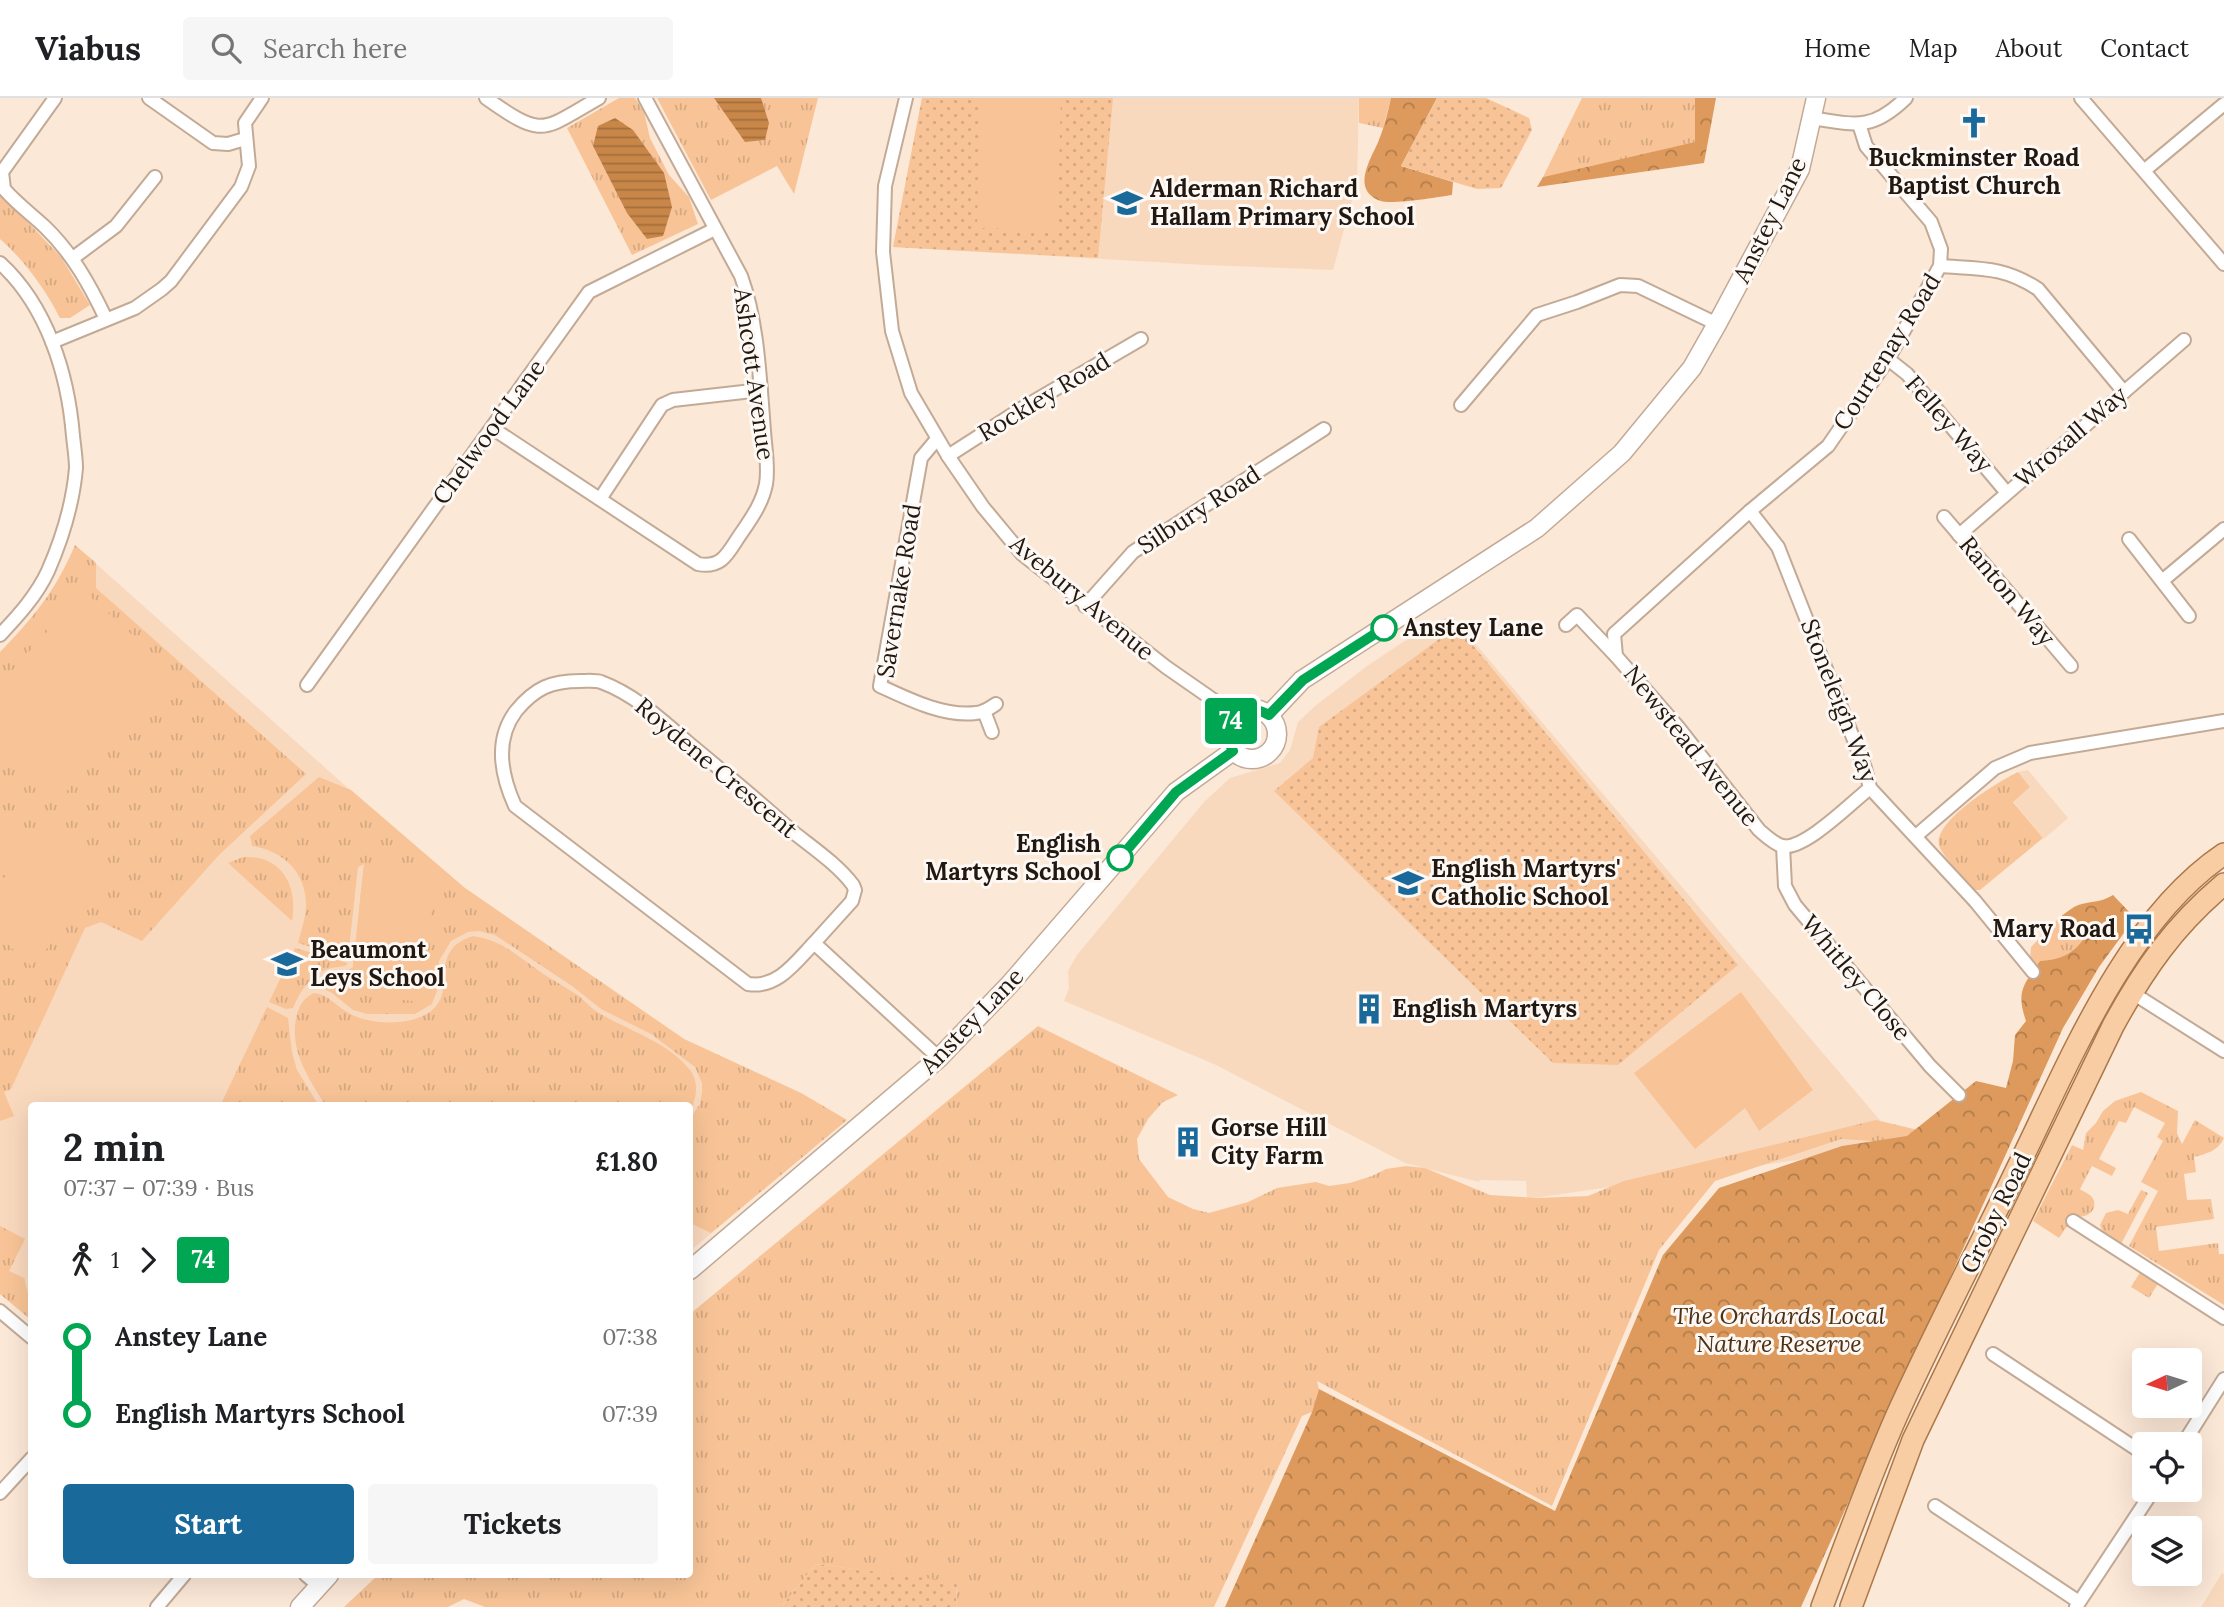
<!DOCTYPE html>
<html lang="en">
<head>
<meta charset="utf-8">
<style>
	body { margin:0; font-family:Lora,serif; background:#f6f6f6; color:#202124; height:100vh; display:flex; flex-direction:column; font-size:26px; white-space:nowrap }
	* { box-sizing:border-box; margin:0 }
	p { font-size:23px; color:#757577 }
	.icon { flex:none; width:38px; height:38px; fill:none; stroke:currentColor; stroke-width:2; stroke-linecap:round; stroke-linejoin:round }
	.map { position:relative; flex:1; overflow:hidden }
	.panel { position:absolute; left:28px; top:1004px; width:665px; height:476px; display:flex; flex-direction:column; background:#fff; border-radius:7px; box-shadow:0 7px 28px #0002 }
	.panel>* { flex:none }
	.badge { padding:0 14px; border-radius:5px; font-size:24px; line-height:46px }
	.needle { width:46px; rotate:266deg }
	.fabs { position:absolute; left:2132px; top:1250px; display:grid; gap:14px }
	.fabs a { display:grid; place-items:center; width:70px; height:70px; border-radius:7px; background:#fff; box-shadow:0 7px 28px #0002; font-size:35px }
	.map>.badge { position:absolute; translate:-50% -50%; box-shadow:0 0 0 4px #fff }
	.legs { display:flex; align-items:center; gap:10px; height:77px; padding:0 35px; font-size:23px }
	.legs p { margin-inline-start:auto }
	.head { display:flex; align-items:center; justify-content:space-between; height:119px; padding:0 35px }
	h1 { font-size:38px; font-weight:700; line-height:52px }
	.cta { display:flex; gap:14px; margin-top:auto; padding:14px 35px }
	.cta a { flex:1; height:80px; border-radius:7px; background:#1a699b; color:#fff; font-size:28px; font-weight:700; line-height:80px; text-align:center }
	.cta a+a { background:#f6f6f6; color:#202124 }
	ul { padding:0 35px; list-style:none }
	li { display:flex; align-items:center; gap:24px; height:77px; font-size:26px }
	li i { display:grid; place-items:center; width:10px; height:100%; margin:0 9px; background:currentColor }
	li i::after { content:''; width:18px; height:18px; margin:-9px; border:5px solid; border-radius:50%; background:#fff }
	li p { margin-inline-start:auto }
	li:first-child i { background:linear-gradient(#0000 50%,currentColor 0) }
	li:last-child i { background:linear-gradient(currentColor 50%,#0000 0) }
	header { display:flex; align-items:center; gap:42px; box-sizing:border-box; height:98px; padding:0 35px; background:#fff; border-bottom:2px solid #e0e0e0 }
	header strong { font-size:33px }
	nav { display:flex; gap:38px; margin-inline-start:auto; font-size:24px }
	.search { width:490px; height:63px; background:#f6f6f6; display:flex; align-items:center; gap:18px; box-sizing:border-box; padding:0 24px; border-radius:7px; color:#757577; font-size:26px }
	.map>svg:first-child { display:block }
	.built { fill:#f9d9be }
	.grass { fill:url(#grass-tufts) }
	.forest { fill:url(#forest-crowns) }
	.park { fill:url(#park-dots) }
	.garden { fill:#f8c497 }
	.water { fill:url(#water-rules) }
	.lines { fill:none; stroke-linecap:round; stroke-linejoin:round }
	.street-casing { stroke:#c2aa96; stroke-width:16 }
	.secondary-casing { stroke:#c2aa96; stroke-width:21 }
	.primary-casing { stroke:#aa784a; stroke-width:24 }
	.street { stroke:#fff; stroke-width:12 }
	.secondary { stroke:#fff; stroke-width:18 }
	.primary { stroke:#f8cda4; stroke-width:21 }
	.line-1-casing { stroke:#fff; stroke-width:16 }
	.line-1 { stroke:#00a651; stroke-width:10 }
	.stop-1-dot { fill:#fff; stroke:#00a651; stroke-width:3.5 }
	.labels { text-anchor:middle; stroke-width:6; stroke-linejoin:round; paint-order:stroke }
	.poi-label { font-size:24px; font-weight:bold; fill:#211911; stroke:#fdf8f4; text-anchor:start }
	.street-label { font-size:24px; fill:#211911; stroke:#fdf8f4 }
	.stop-label { font-size:24px; font-weight:bold; fill:#211911; stroke:#fdf8f4; text-anchor:start }
	.park-label { font-size:24px; font-style:italic; fill:#4d3117; stroke:#fdf8f4 }
</style>
</head>
<body>
<header>
<strong>Viabus</strong>
<div class="search"><svg class="icon" aria-label="search" viewBox="0 0 24 24"><circle cx="10" cy="10" r="6"/><path d="M15 15l6 6"/></svg>Search here</div>
<nav><a>Home</a><a>Map</a><a>About</a><a>Contact</a></nav>
</header>
<div class="map">
<svg width="2224" height="1509" viewBox="0 0 2224 1509">
	<defs>
		<pattern id="grass-tufts" width="24" height="20" patternUnits="userSpaceOnUse" patternTransform="scale(1.75)"><rect width="24" height="20" fill="#f8c497"/><path d="M3 7l-1-3M5 7V3M7 7l1-3M15 17l-1-3M17 17v-4M19 17l1-3" fill="none" stroke="#d4a881"/></pattern>
		<pattern id="forest-crowns" width="20" height="18" patternUnits="userSpaceOnUse" patternTransform="scale(1.75)"><rect width="20" height="18" fill="#dd9a5c"/><path d="M2 6a3 3 0 1 1 6 0M12 15a3 3 0 1 1 6 0" fill="none" stroke="#b37d4b"/></pattern>
		<pattern id="park-dots" width="8" height="8" patternUnits="userSpaceOnUse" patternTransform="scale(1.75)"><rect width="8" height="8" fill="#f8c497"/><path d="M2 2h.1M6 6h.1" fill="none" stroke="#d4a881" stroke-width="1.8" stroke-linecap="round"/></pattern>
		<pattern id="water-rules" width="6" height="5" patternUnits="userSpaceOnUse" patternTransform="scale(1.75)"><rect width="6" height="5" fill="#c88749"/><path d="M0 2.5h6" fill="none" stroke="#a26e3b"/></pattern>
	</defs>
	<rect width="100%" height="100%" fill="#fce8d7"/>
	<!-- built -->
	<g class="built">
		<polygon points="922,0 1359,0 1357,84 1333,172 1205,167 893,149"/>
		<polygon points="93,463 394,731 465,790 684,941 801,995 847,1022 690,1153 690,1008 32,1008 31,1211 0,1183 0,566"/>
		<polygon points="1451,517 1901,1047 1527,1101 1526,1083 1480,1082 1479,1084 1405,1065 1214,966 1064,903 1069,890 1068,873 1077,857 1204,704 1230,680 1280,665 1290,652 1298,624 1315,608 1367,568 1403,544"/>
		<polygon points="2028,672 2068,720 2044,741 2013,703 2030,689 2018,674"/>
		<polygon points="2222,1475 2224,1476 2224,1509 2201,1509"/>
	</g>
	<!-- grass -->
	<g class="grass">
		<polygon points="619,0 635,0 644,14 650,40 669,77 689,99 698,126 632,157 567,30"/>
		<polygon points="657,0 818,0 794,96 777,68 711,102"/>
		<polygon points="1359,0 1391,0 1383,30 1359,25"/>
		<polygon points="1582,0 1695,0 1696,44 1543,79"/>
		<path d="M0 95 61 159 90 207 70 220H60C45 191 25 163 0 141Z"/>
		<path d="M75 447 96 465V490L306 676 219 757 142 843 101 824 85 830 11 991 4 994 14 1018 0 1023V554C34 519 56 492 75 447Z"/>
		<path d="M2018 674 2030 689 2013 704 2043 740 1980 792H1975C1965 780 1947 764 1940 750 1928 726 1999 683 2018 674Z"/>
		<path d="M319 679 351 692 465 790 684 941 801 995 847 1022 711 1135 690 1125V1020L700 1006 702 994V985L695 969 651 936 601 911 572 888 495 837 479 833 468 834 451 843 439 863 437 893 432 906 415 916H367L353 912 332 895 320 889 318 884C329 874 342 877 353 869L350 896 364 766 358 769 348 860 298 845C301 832 306 820 306 807 306 774 283 753 252 748L250 738Z"/>
		<path d="M243 759C282 757 298 788 292 823L228 765Z"/>
		<path d="M2059 820 2063 836 2078 835 2083 842C2070 858 2060 861 2040 863L2036 869 2030 863 2031 849Z"/>
		<path d="M473 838C502 842 519 859 542 875 554 883 567 890 579 898 586 904 592 911 599 915 629 933 668 944 690 972 699 983 697 1001 690 1012V1008H326C308 980 288 950 297 916 300 906 305 899 314 895 329 897 335 907 347 914 367 927 411 929 431 913 459 891 426 853 473 838Z"/>
		<path d="M295 850 348 865 345 868C340 869 333 869 328 871 312 875 299 895 293 910L286 911 269 904Z"/>
		<polygon points="267,909 288,920 292,954 297,972 319,1008 220,1008"/>
		<polygon points="1038,928 1178,997 1163,1004 1148,1021 1137,1041 1139,1061 1168,1099 1193,1111 1209,1115 1248,1104 1277,1090 1316,1084 1329,1088 1350,1085 1372,1078 1386,1071 1406,1068 1425,1070 1490,1097 1536,1100 1588,1098 1624,1083 1876,1022 1998,1051 1841,1041 1715,1083 1659,1152 1552,1408 1317,1283 1319,1291 1312,1314 1302,1318 1214,1509 956,1509 957,1485 816,1466 781,1509 485,1509 464,1501 448,1509 344,1509 378,1477 690,1477 690,1216"/>
		<path d="M2141 994 2178 1013 2177 1035 2182 1046 2195 1022 2224 1040C2219 1052 2207 1056 2194 1059L2196 1074 2184 1076 2187 1102 2211 1101 2214 1121 2156 1129 2159 1153 2218 1145 2219 1156H2224V1207L2129 1148 2158 1093 2141 1084 2163 1043 2157 1039 2165 1025 2134 1009 2126 1025 2119 1023 2099 1061 2116 1070 2112 1078 2092 1068 2080 1091C2084 1094 2093 1097 2094 1103 2097 1115 2083 1121 2074 1118L2059 1140 2033 1123 2072 1047 2083 1052 2086 1035 2096 1025 2103 1013 2115 1003Z"/>
		<polygon points="2141,1092 2148,1095 2121,1146 2103,1135 2100,1127 2106,1115 2118,1112 2128,1116"/>
		<path d="M0 1128 25 1141 9 1173 24 1180C28 1199 32 1202 31 1222L0 1196Z"/>
		<polygon points="2141,1173 2159,1184 2149,1200 2131,1189"/>
	</g>
	<!-- forest -->
	<g class="forest">
		<path d="M1391 0H1437L1401 68 1453 84 1452 97C1439 99 1391 107 1381 103 1350 92 1371 61 1379 42 1384 29 1388 14 1391 0Z"/>
		<polygon points="1695,0 1716,0 1704,65 1537,89 1543,79 1695,44"/>
		<path d="M2113 797 2135 820 2099 869 2063 930 1801 1509H1225L1312 1314 1319 1291 1555 1413 1663 1157 1719 1090 1842 1048 1907 1038 1976 983 2006 990 2013 963 2015 937 2026 923C2016 894 2023 887 2040 863 2060 861 2070 858 2083 842L2078 835 2071 840 2063 836 2059 820C2064 816 2069 812 2074 809 2088 802 2099 806 2113 797Z"/>
	</g>
	<!-- park -->
	<g class="park">
		<polygon points="922,0 1113,0 1098,160 893,149"/>
		<polygon points="1437,0 1486,0 1529,20 1532,32 1501,90 1477,91 1401,68"/>
		<polygon points="1457,528 1738,867 1618,967 1553,965 1274,693 1313,660 1319,629"/>
		<polygon points="816,1466 957,1484 956,1509 781,1509"/>
	</g>
	<!-- garden -->
	<g class="garden">
		<polygon points="980,0 1061,2 1057,132 977,130"/>
		<polygon points="84,493 174,575 54,707 0,658 0,586"/>
		<polygon points="0,711 32,741 0,775"/>
		<polygon points="54,724 113,777 31,868 0,839 0,784"/>
		<polygon points="364,766 436,774 421,904 350,896"/>
		<polygon points="1741,894 1813,992 1759,1033 1745,1010 1695,1051 1634,975"/>
	</g>
	<!-- water -->
	<g class="water">
		<polygon points="714,0 761,0 769,25 765,42 745,44"/>
		<polygon points="615,20 633,32 664,75 672,109 663,138 647,141 627,115 593,48 598,28"/>
	</g>
	<g class="lines">
		<!-- street casing -->
		<g class="street-casing">
			<g id="street">
				<path d="M55 0 2 74 4 91C16 105 31 116 45 129 72 155 90 187 106 221"/>
				<polyline points="149,0 213,45 228,46 245,41"/>
				<path d="M486 0C544 41 541 33 599 0"/>
				<polyline points="906,0 885,88 883,154 892,233 911,295 948,358 983,409 1022,456 1166,569 1235,617"/>
				<polyline points="2081,0 2224,166"/>
				<path d="M1811 20C1856 27 1872 33 1906 0"/>
				<path d="M1859 26 1866 48 1931 124 1941 151 1940 168 1888 261 1828 348 1750 413 1614 536 1616 558 1678 629 1759 732C1766 738 1773 745 1782 748 1804 753 1852 704 1870 690"/>
				<polyline points="2145,72 2224,6"/>
				<polyline points="73,160 116,128 155,79"/>
				<path d="M0 165C47 208 68 276 73 338 74 348 76 360 76 370 73 405 62 441 48 473 37 497 18 518 0 537"/>
				<path d="M1940 168C1980 171 2003 168 2038 191L2124 294"/>
				<polyline points="52,244 135,210 162,191 171,183 241,89 249,68 245,25 262,0"/>
				<polyline points="1888,261 1907,276 2007,395"/>
				<polyline points="1461,307 1537,217 1577,204 1620,187 1638,188 1717,226"/>
				<path d="M492 330 698 466C719 470 726 459 736 443 747 426 762 408 766 386 769 369 765 350 764 333 760 283 758 224 741 178L645 0"/>
				<path d="M937 341 921 360 880 588C908 601 944 619 976 615 983 615 990 610 996 606"/>
				<polyline points="948,358 1021,311 1141,241"/>
				<polyline points="600,401 662,307 673,302 761,292"/>
				<polyline points="1750,413 1778,449 1865,670 1870,690 1975,803 2033,874"/>
				<polyline points="1944,419 2071,568"/>
				<polyline points="1959,437 2184,242"/>
				<polyline points="2129,441 2189,518"/>
				<polyline points="2162,483 2224,431"/>
				<polyline points="1085,508 1133,454 1324,331"/>
				<polyline points="1566,527 1577,517 1616,558"/>
				<polyline points="307,587 589,194 715,131"/>
				<polyline points="984,613 992,634"/>
				<polyline points="1917,737 1995,670 2030,655 2224,623"/>
				<polyline points="1783,748 1785,788 1795,807 1930,968 1959,997"/>
				<path d="M814 845 852 803 855 792 853 787C837 766 813 750 793 734 760 704 726 676 692 648 664 624 636 597 601 584 595 582 587 583 580 583 551 583 535 590 516 613 494 642 501 677 515 708L748 886C777 891 796 864 814 845L939 960"/>
				<polyline points="2131,894 2224,953"/>
				<polyline points="2073,1123 2224,1220"/>
				<polyline points="0,1213 32,1240"/>
				<polyline points="1993,1256 2144,1356"/>
				<polyline points="2183,1346 2224,1281"/>
				<polyline points="0,1395 32,1360"/>
				<polyline points="1935,1408 2079,1504"/>
				<polyline points="306,1477 318,1487"/>
				<polyline points="157,1509 184,1477"/>
				<polyline points="2076,1509 2154,1391"/>
			</g>
		</g>
		<!-- secondary casing -->
		<g class="secondary-casing">
			<g id="secondary">
				<circle cx="1252" cy="636" r="25"/>
				<polyline points="1269,617 1302,582 1537,430 1622,355 1692,270 1717,226 1800,71 1816,0"/>
				<polyline points="690,1172 939,960 1010,886 1176,694 1233,653"/>
				<polyline points="300,1509 329,1477"/>
			</g>
		</g>
		<!-- primary casing -->
		<g class="primary-casing">
			<g id="primary">
				<path d="M1822 1509C1846 1445 1869 1380 1897 1317 1934 1235 1976 1156 2015 1075 2067 970 2124 823 2224 756"/>
				<path d="M1851 1509 1913 1342 2113 928C2144 871 2174 828 2224 786"/>
			</g>
		</g>
		<!-- street -->
		<use href="#street" class="street"/>
		<!-- secondary -->
		<use href="#secondary" class="secondary"/>
		<!-- primary -->
		<use href="#primary" class="primary"/>
	</g>
	<g class="lines">
		<!-- line-1 casing -->
		<g class="line-1-casing">
			<path id="line-1" d="M1120 760 1176 694 1233 653C1217 623 1240 601 1269 617L1303 582 1384 530"/>
		</g>
		<!-- line-1 -->
		<use href="#line-1" class="line-1"/>
	</g>
	<!-- icons -->
	<defs>
		<g id="church-bare" transform="scale(2.415)"><path d="M-1.2-6h2.4v3.5h3.3v2.4h-3.3V6h-2.4V-.1h-3.3v-2.4h3.3Z" fill="#1a699b" stroke="#fdf8f4" stroke-width="2.5" paint-order="stroke"/></g>
		<g id="school-bare" transform="scale(2.415)"><path d="M0-5L7-2L0 1L-7-2ZM-4 1L0 2.5L4 1V4Q0 6-4 4Z" fill="#1a699b" stroke="#fdf8f4" stroke-width="2.5" paint-order="stroke"/></g>
		<g id="bus-bare" transform="scale(2.415)"><path d="M-5-6H5V4H4V6H2V4H-2V6H-4V4H-5ZM-3.5-4V0h7V-4ZM-3.5 1.2v1.5H-2V1.2ZM2 1.2v1.5H3.5V1.2Z" fill="#1a699b" stroke="#fdf8f4" stroke-width="2.5" paint-order="stroke"/></g>
		<g id="building-bare" transform="scale(2.415)"><path d="M-4-6H4V6H1V3H-1V6H-4ZM-2.5-4.3h1.7v1.8h-1.7ZM.8-4.3h1.7v1.8H.8ZM-2.5-1h1.7V.8h-1.7ZM.8-1h1.7V.8H.8Z" fill="#1a699b" stroke="#fdf8f4" stroke-width="2.5" paint-order="stroke"/></g>
	</defs>
	<g fill-rule="evenodd">
		<use href="#church-bare" x="1974" y="25"/>
		<use href="#school-bare" x="1127" y="105"/>
		<use href="#school-bare" x="1408" y="785"/>
		<use href="#bus-bare" x="2139" y="831"/>
		<use href="#school-bare" x="287" y="866"/>
		<use href="#building-bare" x="1369" y="911"/>
		<use href="#building-bare" x="1188" y="1044"/>
	</g>
	<!-- markers -->
	<g class="stop-1-dot">
		<circle cx="1384" cy="530" r="12"/>
		<circle cx="1120" cy="760" r="12"/>
	</g>
	<g class="labels">
		<!-- poi labels -->
		<g class="poi-label">
			<text x="1974" y="68" text-anchor="middle">Buckminster Road<tspan x="1974" dy="28">Baptist Church</tspan></text>
			<text x="1150" y="99">Alderman Richard<tspan x="1150" dy="28">Hallam Primary School</tspan></text>
			<text x="1431" y="779">English Martyrs'<tspan x="1431" dy="28">Catholic School</tspan></text>
			<text x="2116" y="839" text-anchor="end">Mary Road</text>
			<text x="310" y="860">Beaumont<tspan x="310" dy="28">Leys School</tspan></text>
			<text x="1392" y="919">English Martyrs</text>
			<text x="1211" y="1038">Gorse Hill<tspan x="1211" dy="28">City Farm</tspan></text>
		</g>
		<!-- street labels -->
		<g class="street-label">
			<text transform="translate(1770 122) rotate(-64)" y="8">Anstey Lane</text>
			<text transform="translate(1887 254) rotate(-58)" y="8">Courtenay Road</text>
			<text transform="translate(754 276) rotate(82)" y="8">Ashcott Avenue</text>
			<text transform="translate(1044 299) rotate(-31)" y="8">Rockley Road</text>
			<text transform="translate(1949 326) rotate(49)" y="8">Felley Way</text>
			<text transform="translate(489 334) rotate(-54)" y="8">Chelwood Lane</text>
			<text transform="translate(2071 339) rotate(-41)" y="8">Wroxall Way</text>
			<text transform="translate(1199 412) rotate(-33)" y="8">Silbury Road</text>
			<text transform="translate(899 493) rotate(-81)" y="8">Savernake Road</text>
			<text transform="translate(2007 493) rotate(50)" y="8">Ranton Way</text>
			<text transform="translate(1082 500) rotate(40)" y="8">Avebury Avenue</text>
			<text transform="translate(1839 603) rotate(69)" y="8">Stoneleigh Way</text>
			<text transform="translate(1691 648) rotate(51)" y="8">Newstead Avenue</text>
			<text transform="translate(716 670) rotate(40)" y="8">Roydene Crescent</text>
			<text transform="translate(1856 880) rotate(50)" y="8">Whitley Close</text>
			<text transform="translate(972 923) rotate(-46)" y="8">Anstey Lane</text>
			<text transform="translate(1996 1115) rotate(-64)" y="8">Groby Road</text>
		</g>
		<!-- stop labels -->
		<g class="stop-label">
			<text x="1403" y="538">Anstey Lane</text>
			<text x="1101" y="754" text-anchor="end">English<tspan x="1101" dy="28">Martyrs School</tspan></text>
		</g>
		<!-- park labels -->
		<g class="park-label">
			<text x="1779" y="1226">The Orchards Local<tspan x="1779" dy="28">Nature Reserve</tspan></text>
		</g>
	</g>
</svg>
<div class="fabs">
<a><svg class="needle" viewBox="-14 -14 28 28"><path d="M0-13l5 13h-10z" fill="#e53935"/><path d="M0 13l5-13h-10z" fill="#757577"/></svg></a>
<a><svg class="icon" aria-label="locate" viewBox="0 0 24 24"><circle cx="12" cy="12" r="6"/><path d="M12 2v4M12 18v4M2 12h4M18 12h4"/></svg></a>
<a><svg class="icon" aria-label="layers" viewBox="0 0 24 24"><path d="M12 4l9 5-9 5-9-5zM3 14l9 5 9-5"/></svg></a>
</div>
<b class="badge" style="left:1231px;top:623px;background:#00a651;color:#fff">74</b>
<section class="panel">
<div class="head"><div><h1>2 min</h1><p>07:37 – 07:39 · Bus</p></div><b>£1.80</b></div>
<div class="legs"><svg class="icon" aria-label="walk" viewBox="0 0 24 24"><circle cx="13" cy="4" r="2"/><path d="M13 8l-2 6 4 7M11 14l-3 7M7 12l3-4h3l4 4"/></svg>1<svg class="icon" aria-label="forward" viewBox="0 0 24 24"><path d="M9 5l7 7-7 7"/></svg><b class="badge" style="background:#00a651;color:#fff">74</b></div>
<ul>
<li><i style="color:#00a651"></i><b>Anstey Lane</b><p>07:38</p></li>
<li><i style="color:#00a651"></i><b>English Martyrs School</b><p>07:39</p></li>
</ul>
<div class="cta"><a>Start</a><a>Tickets</a></div>
</section>
</div>
</body>
</html>
